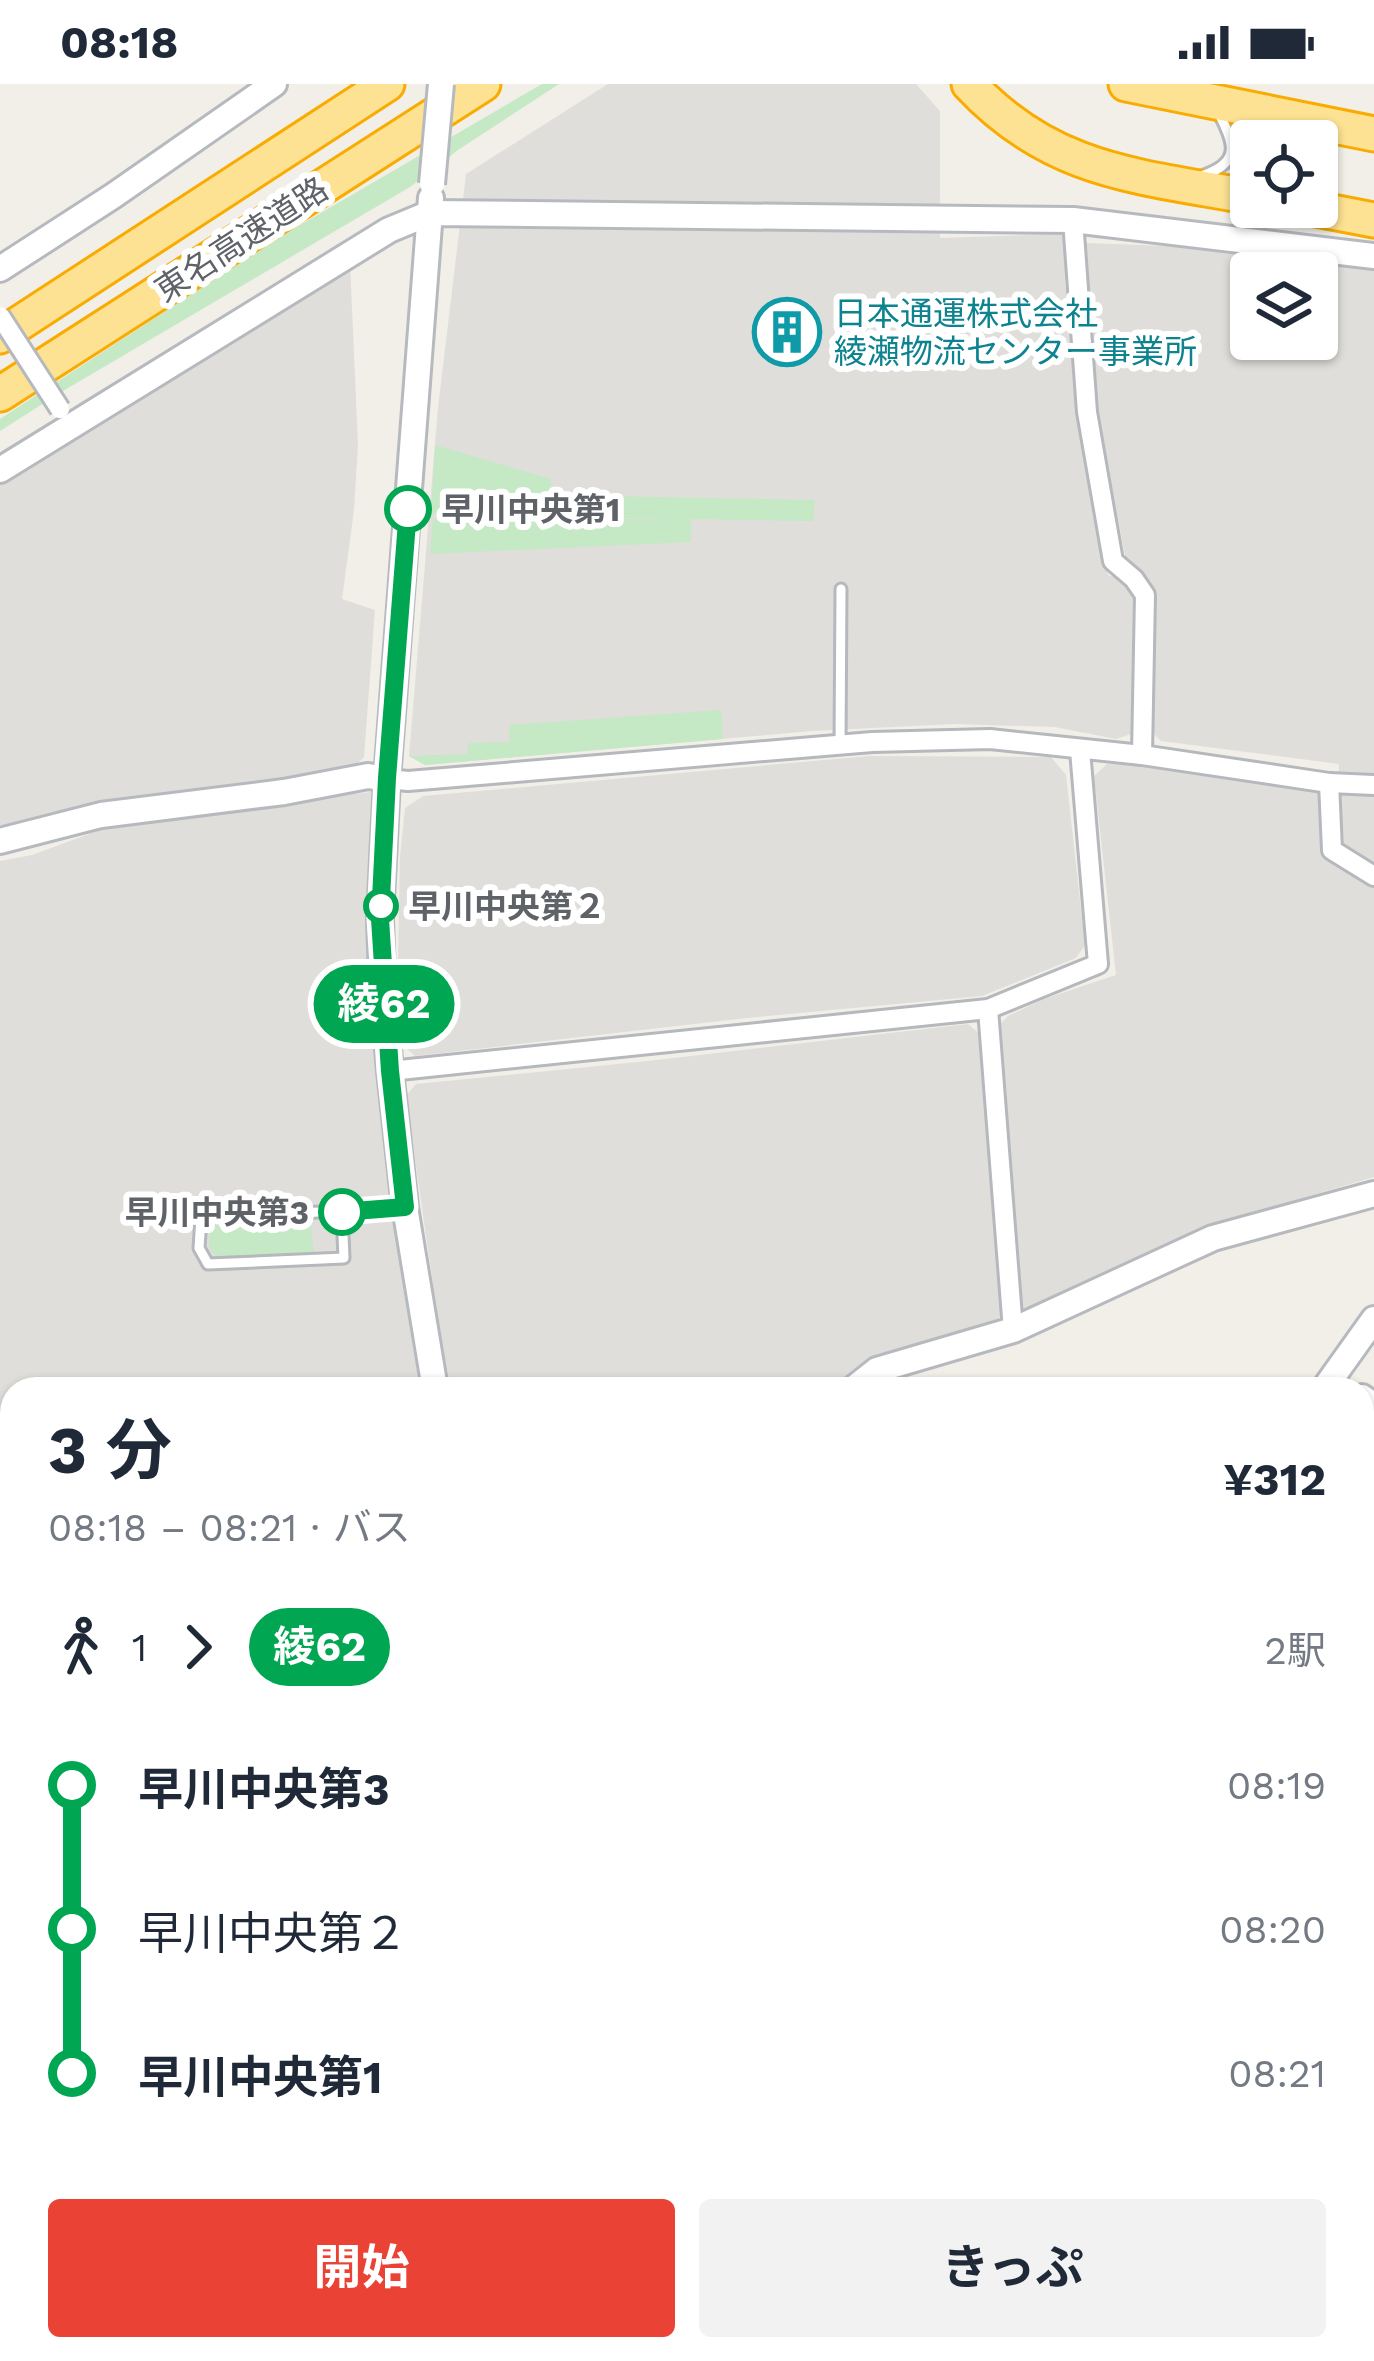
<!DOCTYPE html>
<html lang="ja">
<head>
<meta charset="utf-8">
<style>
	body { margin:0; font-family:"Work Sans","Noto Sans JP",sans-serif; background:#f2f2f3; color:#1f2937; height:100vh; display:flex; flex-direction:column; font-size:45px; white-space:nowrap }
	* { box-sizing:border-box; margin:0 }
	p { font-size:39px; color:#747a83 }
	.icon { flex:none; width:66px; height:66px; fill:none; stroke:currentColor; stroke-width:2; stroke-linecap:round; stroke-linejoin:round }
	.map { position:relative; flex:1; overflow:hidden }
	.panel { position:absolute; left:0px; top:1293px; width:1374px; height:984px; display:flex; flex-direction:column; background:#fff; border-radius:36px 36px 0 0; box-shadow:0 3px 9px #0004 }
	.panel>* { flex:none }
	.badge { padding:0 24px; border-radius:39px; font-size:42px; line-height:78px }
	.fabs { position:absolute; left:1230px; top:36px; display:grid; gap:24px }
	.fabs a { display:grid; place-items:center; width:108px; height:108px; border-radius:12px; background:#fff; box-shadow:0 3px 9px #0004; font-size:60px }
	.map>.badge { position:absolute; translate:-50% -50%; box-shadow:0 0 0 6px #fff }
	.legs { display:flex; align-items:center; gap:18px; height:132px; padding:0 48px; font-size:39px }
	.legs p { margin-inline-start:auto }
	.headline { display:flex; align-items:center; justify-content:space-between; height:204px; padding:0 48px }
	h1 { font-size:66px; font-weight:700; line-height:90px }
	.button { display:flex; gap:24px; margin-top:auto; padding:24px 48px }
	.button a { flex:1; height:138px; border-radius:12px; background:#ea4335; color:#fff; font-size:48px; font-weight:700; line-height:138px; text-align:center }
	.button a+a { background:#f2f2f3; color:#1f2937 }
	ul { padding:0 48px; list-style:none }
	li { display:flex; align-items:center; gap:42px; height:144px; font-size:45px }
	li i { display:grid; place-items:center; width:18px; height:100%; margin:0 15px; background:currentColor }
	li i::after { content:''; width:30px; height:30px; margin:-15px; border:9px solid; border-radius:50%; background:#fff }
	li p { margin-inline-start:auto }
	li:first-child i { background:linear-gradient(#0000 50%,currentColor 0) }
	li:last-child i { background:linear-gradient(currentColor 50%,#0000 0) }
	.status { display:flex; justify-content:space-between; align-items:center; height:84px; padding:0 60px; background:#fff; direction:ltr }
	.status svg { height:33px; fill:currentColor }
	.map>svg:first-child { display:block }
	.industrial { fill:#e0deda; fill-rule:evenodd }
	.education { fill:#e1ded6 }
	.green { fill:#c5e8c5 }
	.sand { fill:#fbf3d9 }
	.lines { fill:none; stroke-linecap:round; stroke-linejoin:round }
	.lane-casing { stroke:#b5b8bc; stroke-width:15 }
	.street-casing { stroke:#b5b8bc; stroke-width:24 }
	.secondary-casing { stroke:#b6babf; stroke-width:30 }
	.highway-casing { stroke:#f9ab00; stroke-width:39 }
	.path { stroke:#9cc7a9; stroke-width:3; stroke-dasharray:12 6; stroke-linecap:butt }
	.lane { stroke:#fff; stroke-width:9 }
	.street { stroke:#fff; stroke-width:18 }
	.secondary { stroke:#fff; stroke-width:24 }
	.highway { stroke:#fde293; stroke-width:33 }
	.street-bridge-casing { stroke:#b5b8bc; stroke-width:24; stroke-linecap:butt }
	.secondary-bridge-casing { stroke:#b6babf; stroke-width:30; stroke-linecap:butt }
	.street-bridge { stroke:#fff; stroke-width:18 }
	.secondary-bridge { stroke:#fff; stroke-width:24 }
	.line-1-casing { stroke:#fff; stroke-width:27 }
	.line-1 { stroke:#00a651; stroke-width:18 }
	.stop-1-dot { fill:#fff; stroke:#00a651; stroke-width:6 }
	.labels { text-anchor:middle; stroke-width:12; stroke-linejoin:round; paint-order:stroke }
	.street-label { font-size:33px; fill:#5f6368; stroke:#fff }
	.culture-label { font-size:33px; fill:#0d838f; stroke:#fff; text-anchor:start }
	.stop-label { font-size:33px; font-weight:bold; fill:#5f6368; stroke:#fff; text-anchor:start }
</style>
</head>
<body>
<div class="status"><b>08:18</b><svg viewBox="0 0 49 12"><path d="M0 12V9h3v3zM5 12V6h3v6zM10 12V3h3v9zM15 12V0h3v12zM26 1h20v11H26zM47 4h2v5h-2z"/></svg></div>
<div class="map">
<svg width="1374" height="2277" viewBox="0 0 1374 2277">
	<rect width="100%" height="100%" fill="#f1efe8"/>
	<!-- industrial -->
	<g class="industrial">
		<polygon points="608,0 916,0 940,27 940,154 1066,150 1068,177 1065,198 1098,442 1108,491 1128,497 1135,513 1134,649 1116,655 1055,643 954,640 812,647 425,681 409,672 438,324 466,90"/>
		<path d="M1085 159 1224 164 1374 187V783L1336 759 1339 680 1161 657 1153 649 1155 536 1152 508 1140 486 1126 477 1098 329 1081 164ZM1251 189H1317V255H1251Z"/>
		<polygon points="350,178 358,361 354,426 342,515 375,526 364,673 356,681 8,742 0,741 0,400 58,359"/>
		<polygon points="869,672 1051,673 1066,691 1085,861 1076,874 982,912 747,934 415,972 403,961 398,881 400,773 405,724 423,712"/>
		<polygon points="1107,680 1144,681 1317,708 1326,718 1326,774 1374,800 1374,1093 1207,1142 1034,1225 1019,1228 997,943 1008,932 1044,915 1116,891 1094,692"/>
		<polygon points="380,707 366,828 376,984 392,1124 422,1305 12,1305 12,1437 0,1439 0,777 32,771 100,746 286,718"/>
		<polygon points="968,940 981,951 1004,1226 998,1235 874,1274 857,1283 834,1305 448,1305 406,1012 416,1000 648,977"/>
	</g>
	<!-- education -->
	<polygon class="education" points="0,2130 12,2130 12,2265 339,2265 342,2277 0,2277"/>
	<!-- green -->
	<g class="green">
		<polygon points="542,0 559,0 458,66 410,103 63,307 0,347 0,335 278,154"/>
		<polygon points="435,361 551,395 552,411 815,416 813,437 691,435 691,458 430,470 433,435 681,435 431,430"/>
		<polygon points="721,626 723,655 425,681 409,672 467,670 468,659 510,658 509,641"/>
		<polygon points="310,1134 314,1170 218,1174 209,1164 210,1141"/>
	</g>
	<!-- sand -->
	<polygon class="sand" points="0,2156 12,2157 12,2265 83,2265 84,2277 0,2277"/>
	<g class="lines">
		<!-- lane casing -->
		<g class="lane-casing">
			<g id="lane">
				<polyline points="1263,57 1265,50 1273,43"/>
				<path d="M1204 91C1242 78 1234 58 1218 28"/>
				<polyline points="840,661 841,505"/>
				<polyline points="342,1128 344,1174 208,1180 199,1164 201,1134 400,1124"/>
			</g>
		</g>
		<!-- street casing -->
		<g class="street-casing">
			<g id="street">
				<polyline points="1073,136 1087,328 1113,477 1134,495 1145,511 1142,671"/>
				<polyline points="387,695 408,697 872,658 990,655 1142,671 1329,699 1374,701"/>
				<polyline points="1329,699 1332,766 1374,792"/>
				<polyline points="988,925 1013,1246"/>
				<polyline points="390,987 988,925 1098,880 1080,666"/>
				<polyline points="1362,1421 1366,1423 1362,1439"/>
				<polyline points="1362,1757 1374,1736"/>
				<polyline points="1362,1866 1374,1856"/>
				<polyline points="1362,1989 1374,1979"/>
				<polyline points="585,2265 592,2277"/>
				<polyline points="948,2265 967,2277"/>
				<polyline points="1343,2265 1364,2277"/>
				<polyline points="457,2277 469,2265"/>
				<polyline points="617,2277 640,2265"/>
				<polyline points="817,2277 839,2265"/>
			</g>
		</g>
		<!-- secondary casing -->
		<g class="secondary-casing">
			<g id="secondary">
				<polyline points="431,114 387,695 380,835 382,896 390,987 405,1123 435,1305"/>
				<polyline points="0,185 113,112 274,0"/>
				<polyline points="0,386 389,146 430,129 1073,136 1374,172"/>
				<polyline points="0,757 101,731 284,708 368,692 387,695"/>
				<polyline points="853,1305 877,1286 1013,1246 1213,1154 1374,1110"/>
				<polyline points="1324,1305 1374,1235"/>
				<polyline points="1362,1313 1374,1322"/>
				<polyline points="0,1453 12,1451"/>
				<polyline points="1362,2139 1374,2123"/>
				<polyline points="1146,2265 1165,2277"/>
				<polyline points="973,2277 981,2265"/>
				<polyline points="1271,2277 1279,2265"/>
			</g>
		</g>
		<!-- highway casing -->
		<g class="highway-casing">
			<g id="highway">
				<path d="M969 0C1052 89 1139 92 1251 113"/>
				<polyline points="1126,0 1374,50"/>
				<polyline points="1306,123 1374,136"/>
				<polyline points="0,252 387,0"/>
				<polyline points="0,310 483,0"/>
			</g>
		</g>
		<!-- path -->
		<g class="path">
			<polyline points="0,1693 12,1697"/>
			<polyline points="0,2123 12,2123"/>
			<polyline points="345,2265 348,2277"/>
		</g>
		<!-- lane -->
		<use href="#lane" class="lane"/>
		<!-- street -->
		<use href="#street" class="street"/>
		<!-- secondary -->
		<use href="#secondary" class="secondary"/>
		<!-- highway -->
		<use href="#highway" class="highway"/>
		<!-- street-bridge casing -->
		<g class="street-bridge-casing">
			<polyline id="street-bridge" points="0,232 60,325"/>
		</g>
		<!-- secondary-bridge casing -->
		<g class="secondary-bridge-casing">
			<polyline id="secondary-bridge" points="432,100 441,0"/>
		</g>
		<!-- street-bridge -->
		<use href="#street-bridge" class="street-bridge"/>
		<!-- secondary-bridge -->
		<use href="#secondary-bridge" class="secondary-bridge"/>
	</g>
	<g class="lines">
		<!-- line-1 casing -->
		<g class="line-1-casing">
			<polyline id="line-1" points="342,1128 405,1123 390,987 380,835 387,694 408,425"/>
		</g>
		<!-- line-1 -->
		<use href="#line-1" class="line-1"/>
	</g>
	<!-- icons -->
	<defs>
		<g id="building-ring" transform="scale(3.45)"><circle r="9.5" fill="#fff" stroke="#0f9aa8" stroke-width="1.5"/><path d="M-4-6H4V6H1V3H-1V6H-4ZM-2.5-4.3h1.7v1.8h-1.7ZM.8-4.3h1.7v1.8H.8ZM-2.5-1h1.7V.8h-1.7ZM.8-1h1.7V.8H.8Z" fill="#0f9aa8"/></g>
	</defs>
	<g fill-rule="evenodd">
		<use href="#building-ring" x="787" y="248"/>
	</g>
	<!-- markers -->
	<g class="stop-1-dot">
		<circle cx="408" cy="425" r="21"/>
		<circle cx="381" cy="822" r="15"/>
		<circle cx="342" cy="1128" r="21"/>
	</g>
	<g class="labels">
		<!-- street labels -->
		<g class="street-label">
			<text transform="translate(241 155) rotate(-33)" y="12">東名高速道路</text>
		</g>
		<!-- culture labels -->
		<g class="culture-label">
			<text x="834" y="241">日本通運株式会社<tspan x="834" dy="38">綾瀬物流センター事業所</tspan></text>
		</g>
		<!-- stop labels -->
		<g class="stop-label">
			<text x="441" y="437">早川中央第1</text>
			<text x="408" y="834">早川中央第２</text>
			<text x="309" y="1140" text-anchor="end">早川中央第3</text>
		</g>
	</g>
</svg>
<div class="fabs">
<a><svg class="icon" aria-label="locate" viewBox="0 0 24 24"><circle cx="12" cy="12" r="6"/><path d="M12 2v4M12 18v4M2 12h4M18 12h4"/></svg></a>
<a><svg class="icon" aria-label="layers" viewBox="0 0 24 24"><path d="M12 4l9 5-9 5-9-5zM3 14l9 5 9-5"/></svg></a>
</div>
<b class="badge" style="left:384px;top:920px;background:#00a651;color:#fff">綾62</b>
<section class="panel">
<div class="headline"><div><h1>3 分</h1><p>08:18 – 08:21 · バス</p></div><b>¥312</b></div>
<div class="legs"><svg class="icon" aria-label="walk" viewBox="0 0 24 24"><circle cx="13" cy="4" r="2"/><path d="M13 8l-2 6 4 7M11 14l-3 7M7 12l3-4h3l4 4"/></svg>1<svg class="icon" aria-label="forward" viewBox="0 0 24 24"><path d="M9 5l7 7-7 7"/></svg><b class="badge" style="background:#00a651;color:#fff">綾62</b><p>2駅</p></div>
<ul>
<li><i style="color:#00a651"></i><b>早川中央第3</b><p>08:19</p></li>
<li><i style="color:#00a651"></i><span>早川中央第２</span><p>08:20</p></li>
<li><i style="color:#00a651"></i><b>早川中央第1</b><p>08:21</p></li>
</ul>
<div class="button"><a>開始</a><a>きっぷ</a></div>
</section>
</div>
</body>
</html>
